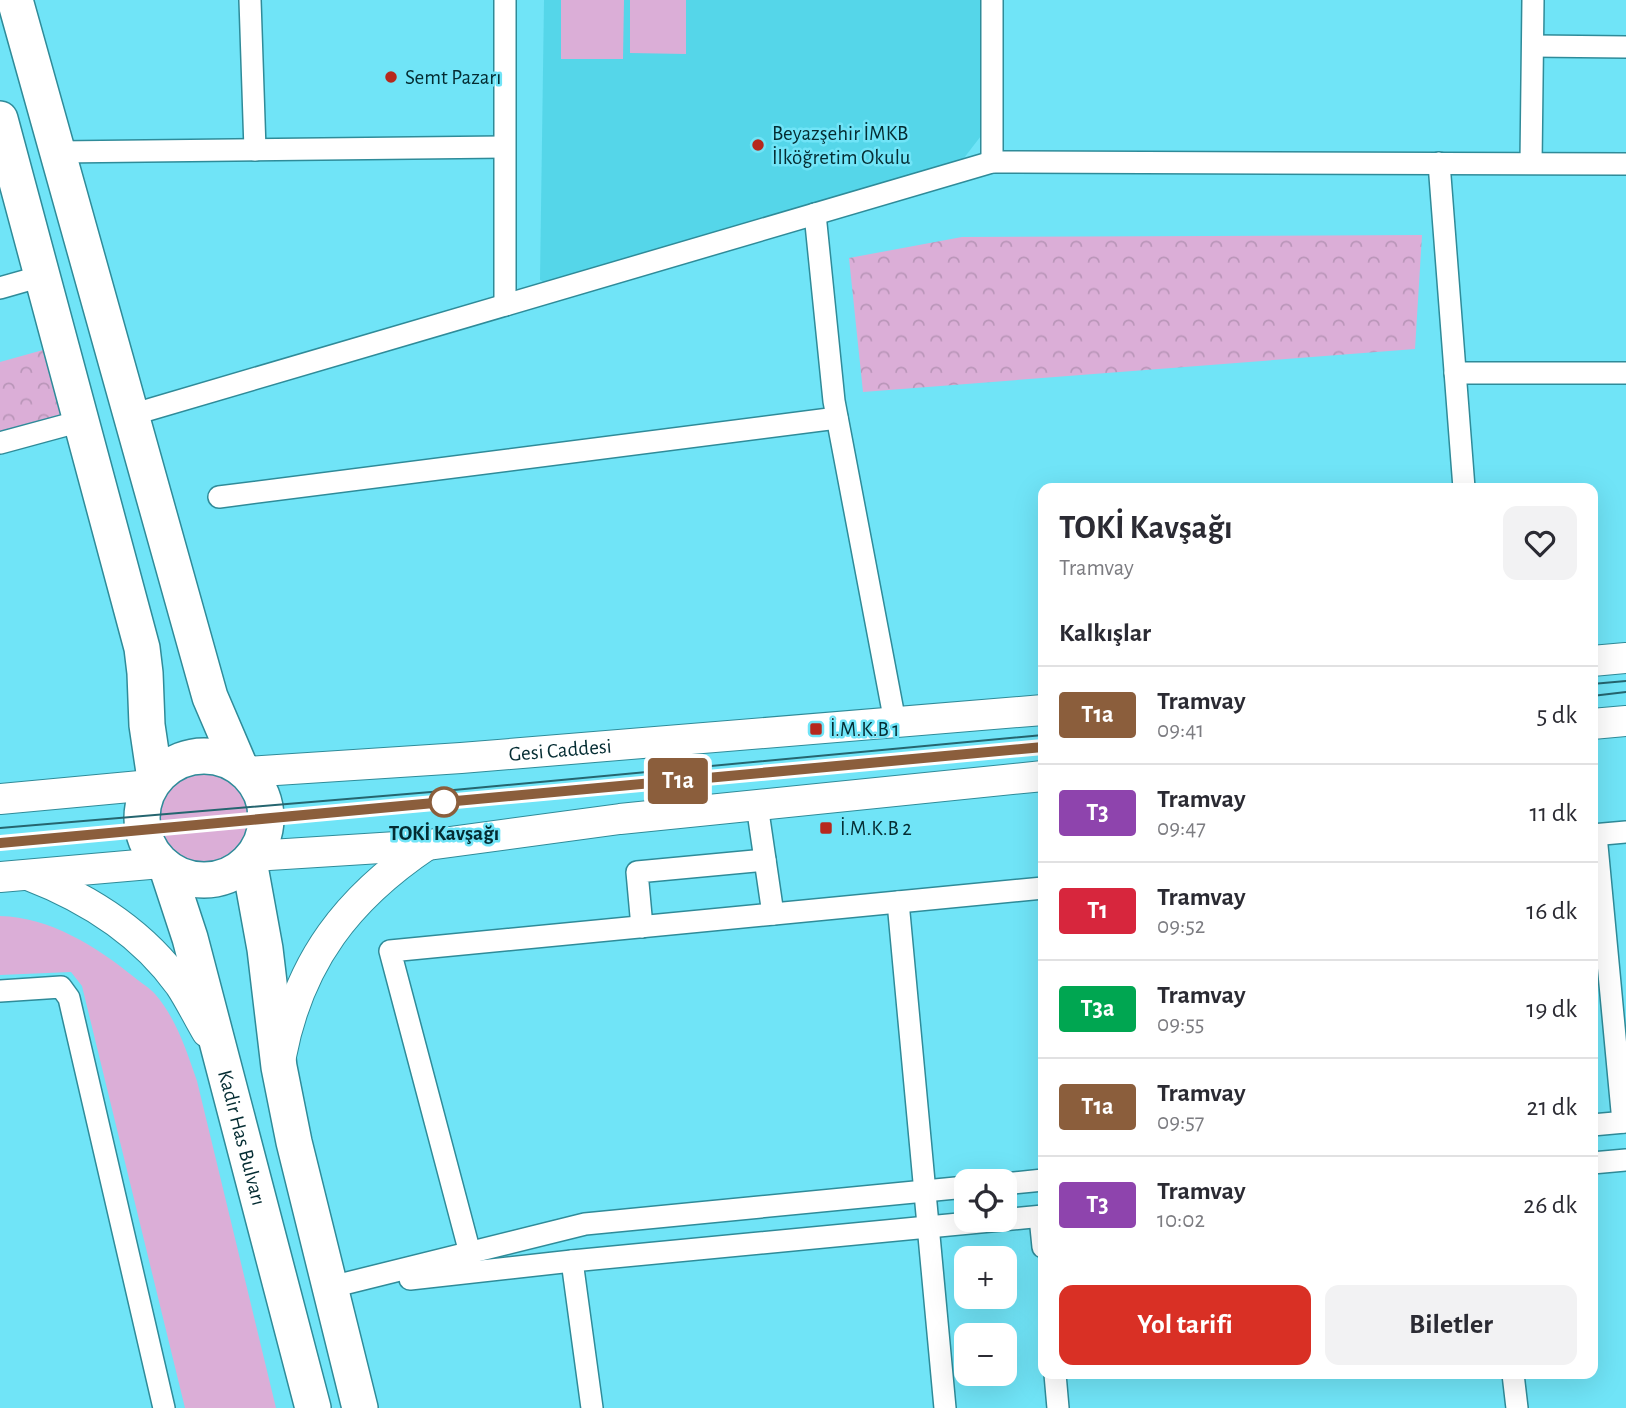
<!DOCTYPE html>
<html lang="tr">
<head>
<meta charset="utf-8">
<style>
	body { margin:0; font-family:"Alegreya Sans",sans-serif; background:#f2f2f3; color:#2b2b33; height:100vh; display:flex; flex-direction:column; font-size:26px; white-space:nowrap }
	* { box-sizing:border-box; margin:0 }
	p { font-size:23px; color:#7c7c81 }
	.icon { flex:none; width:38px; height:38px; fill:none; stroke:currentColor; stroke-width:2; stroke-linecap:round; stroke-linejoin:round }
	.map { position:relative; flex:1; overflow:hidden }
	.drawer { position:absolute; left:1038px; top:483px; width:560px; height:896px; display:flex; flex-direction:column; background:#fff; border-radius:14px; box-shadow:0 7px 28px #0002 }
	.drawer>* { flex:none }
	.badge { padding:0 14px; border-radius:5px; font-size:24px; line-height:46px }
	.controls { position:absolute; left:954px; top:1169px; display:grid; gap:14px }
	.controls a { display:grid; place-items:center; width:63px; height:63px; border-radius:14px; background:#fff; box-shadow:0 7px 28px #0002; font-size:35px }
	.map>.badge { position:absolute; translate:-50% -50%; box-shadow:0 0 0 4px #fff }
	h2 { padding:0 21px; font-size:26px; line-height:63px }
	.round { display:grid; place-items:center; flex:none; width:74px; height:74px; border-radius:14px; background:#f2f2f3 }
	.headline { display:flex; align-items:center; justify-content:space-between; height:119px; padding:0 21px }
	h1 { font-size:33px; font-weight:700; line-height:52px }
	.cta { display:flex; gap:14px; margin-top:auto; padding:14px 21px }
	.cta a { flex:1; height:80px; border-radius:14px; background:#d93025; color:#fff; font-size:28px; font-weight:700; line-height:80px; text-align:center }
	.cta a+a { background:#f2f2f3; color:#2b2b33 }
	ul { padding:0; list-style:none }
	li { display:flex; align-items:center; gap:21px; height:98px; padding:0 21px; border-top:2px solid #e1e1e2 }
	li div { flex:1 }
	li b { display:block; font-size:26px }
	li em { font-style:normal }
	li .badge { min-width:77px; font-weight:700; text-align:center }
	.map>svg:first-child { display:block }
	.built { fill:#55d6e9 }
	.grass { fill:#dbaed7 }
	.park { fill:url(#park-crowns) }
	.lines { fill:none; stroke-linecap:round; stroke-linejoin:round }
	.minor-casing { stroke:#2f8b99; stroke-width:24 }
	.secondary-casing { stroke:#2f8b99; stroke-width:32 }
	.trunk-casing { stroke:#2f8b99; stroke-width:38 }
	.minor { stroke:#fff; stroke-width:21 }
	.secondary { stroke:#fff; stroke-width:30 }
	.trunk { stroke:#fff; stroke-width:35 }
	.tram { stroke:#25656f; stroke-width:2 }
	.line-casing { stroke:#fff; stroke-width:16 }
	.line { stroke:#8b5e3c; stroke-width:10 }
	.poi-dot { fill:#b6281d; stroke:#70e4f7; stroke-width:2.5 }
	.stop-dot { fill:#fff; stroke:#8b5e3c; stroke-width:3.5 }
	.labels { text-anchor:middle; stroke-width:5; stroke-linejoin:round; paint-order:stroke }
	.poi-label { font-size:21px; fill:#042c32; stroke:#70e4f7; text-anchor:start }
	.street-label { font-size:21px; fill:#042c32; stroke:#70e4f7 }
	.stop-label { font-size:21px; font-weight:bold; fill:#042c32; stroke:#70e4f7 }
</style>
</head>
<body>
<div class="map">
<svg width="1626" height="1408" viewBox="0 0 1626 1408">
	<defs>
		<pattern id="park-crowns" width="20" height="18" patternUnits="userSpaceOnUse" patternTransform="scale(1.75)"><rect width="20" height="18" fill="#dbaed7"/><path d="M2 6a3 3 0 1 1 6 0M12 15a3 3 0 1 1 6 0" fill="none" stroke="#ba96b9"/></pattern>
	</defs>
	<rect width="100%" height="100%" fill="#70e4f7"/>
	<!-- built -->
	<polygon class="built" points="544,0 981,0 984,132 964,158 942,176 557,289 540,280"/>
	<!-- grass -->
	<g class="grass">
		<polygon points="561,0 624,0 623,59 561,59"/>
		<polygon points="630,0 686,0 686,54 630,53"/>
		<circle cx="204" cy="818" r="46"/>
		<path d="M0 916C50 917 97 947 134 977 141 983 150 988 155 994 176 1018 187 1052 197 1081L276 1408H185L82 986 71 972 0 975Z"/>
	</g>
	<!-- park -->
	<g class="park">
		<polygon points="1422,235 1415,349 863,392 849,258 962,237"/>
		<polygon points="43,350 67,433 0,451 0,362"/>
	</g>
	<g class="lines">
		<!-- minor casing -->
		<g class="minor-casing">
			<g id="minor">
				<polyline points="250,0 255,150"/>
				<polyline points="992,0 992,162"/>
				<polyline points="1533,46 1626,47"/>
				<polyline points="58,152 504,147"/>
				<polyline points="1439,163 1464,488"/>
				<polyline points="1531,163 1533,0"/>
				<polyline points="815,214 834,401 895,722"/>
				<polyline points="0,288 42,276"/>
				<polyline points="505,305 505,0"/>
				<polyline points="1455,373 1626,373"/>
				<polyline points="131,415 992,162 1626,164"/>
				<polyline points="0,443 81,421"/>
				<polyline points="219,497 837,418"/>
				<polyline points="757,805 773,914"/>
				<polyline points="1592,835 1626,832"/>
				<polyline points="1596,835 1623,1122"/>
				<polyline points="898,902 945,1408"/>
				<polyline points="642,927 637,872 765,860"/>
				<polyline points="0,991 61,987 69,998 164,1408"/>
				<polyline points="1592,1125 1626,1122"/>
				<polyline points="1592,1163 1626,1160"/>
				<polyline points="1004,1184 1043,1180"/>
				<polyline points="1040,1217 1043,1247"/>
				<polyline points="470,1253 390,951 1043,888"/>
				<polyline points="410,1279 572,1261"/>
				<polyline points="331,1287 585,1224 966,1187"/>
				<polyline points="1055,1374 1058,1408"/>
				<polyline points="1513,1374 1517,1408"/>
				<polyline points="592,1408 572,1261 1043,1216"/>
			</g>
		</g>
		<!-- secondary casing -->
		<g class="secondary-casing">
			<g id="secondary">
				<polyline points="1592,661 1626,658"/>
				<polyline points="1592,724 1626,721"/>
				<path id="s1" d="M246 772 461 758 1043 710"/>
				<polyline points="0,799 151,785"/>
				<polyline points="253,856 428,845 620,819 1043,776"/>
				<path d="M28 875C88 898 142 932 180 985 190 1000 198 1017 207 1032"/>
				<polyline points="0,877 161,863"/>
				<path d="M281 1056C299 961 348 898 427 845"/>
			</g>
		</g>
		<!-- trunk casing -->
		<g class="trunk-casing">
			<g id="trunk">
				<polyline points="15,0 210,697 240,767"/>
				<polyline points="0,119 142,648 145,673 147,725 155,779"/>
				<circle cx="204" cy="818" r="62"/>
				<polyline points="249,861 265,949 279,1067 294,1142 360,1408"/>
				<path id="s2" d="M167 868 190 938 313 1408"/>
			</g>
		</g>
		<!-- minor -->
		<use href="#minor" class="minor"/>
		<!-- secondary -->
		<use href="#secondary" class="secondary"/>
		<!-- trunk -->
		<use href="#trunk" class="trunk"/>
		<!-- tram -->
		<g class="tram">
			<polyline points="1592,684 1626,681"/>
			<polyline points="1592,696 1626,692"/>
			<polyline points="0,828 443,791 1043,735"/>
			<polyline points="0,843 1043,747"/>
		</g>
	</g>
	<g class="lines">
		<!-- line casing -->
		<g class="line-casing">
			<polyline id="line" points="0,843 1043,747"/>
		</g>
		<!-- line -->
		<use href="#line" class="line"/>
	</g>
	<!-- markers -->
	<g class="poi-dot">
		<circle cx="391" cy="77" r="7"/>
		<circle cx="758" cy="145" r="7"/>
		<rect x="809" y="722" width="14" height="14" rx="3.5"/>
		<rect x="819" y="821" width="14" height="14" rx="3.5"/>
	</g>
	<circle class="stop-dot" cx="444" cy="802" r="14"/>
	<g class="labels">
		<!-- poi labels -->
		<g class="poi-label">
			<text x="405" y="84">Semt Pazarı</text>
			<text x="772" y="140">Beyazşehir İMKB<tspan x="772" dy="24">İlköğretim Okulu</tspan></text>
			<text x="830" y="736">İ.M.K.B 1</text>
			<text x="840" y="835">İ.M.K.B 2</text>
		</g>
		<!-- street labels -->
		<g class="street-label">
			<text dy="7" stroke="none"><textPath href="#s1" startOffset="315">Gesi Caddesi</textPath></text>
			<text dy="7" stroke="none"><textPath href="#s2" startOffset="280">Kadir Has Bulvarı</textPath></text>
		</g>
		<!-- stop labels -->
		<g class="stop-label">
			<text x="444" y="840">TOKİ Kavşağı</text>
		</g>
	</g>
</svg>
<div class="controls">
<a><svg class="icon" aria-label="locate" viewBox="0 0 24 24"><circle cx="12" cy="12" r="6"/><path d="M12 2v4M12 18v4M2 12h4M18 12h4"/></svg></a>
<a>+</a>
<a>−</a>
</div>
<b class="badge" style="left:678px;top:781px;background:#8b5e3c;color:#fff">T1a</b>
<section class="drawer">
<div class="headline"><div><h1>TOKİ Kavşağı</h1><p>Tramvay</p></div><a class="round"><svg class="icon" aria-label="heart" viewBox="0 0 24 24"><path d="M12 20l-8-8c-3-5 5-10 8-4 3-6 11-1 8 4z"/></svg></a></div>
<h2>Kalkışlar</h2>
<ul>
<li><span class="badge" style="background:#8b5e3c;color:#fff">T1a</span><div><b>Tramvay</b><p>09:41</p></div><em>5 dk</em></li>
<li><span class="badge" style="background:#8e44ad;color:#fff">T3</span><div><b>Tramvay</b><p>09:47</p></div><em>11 dk</em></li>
<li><span class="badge" style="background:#d7263d;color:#fff">T1</span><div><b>Tramvay</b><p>09:52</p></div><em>16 dk</em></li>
<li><span class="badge" style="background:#00a651;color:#fff">T3a</span><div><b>Tramvay</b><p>09:55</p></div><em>19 dk</em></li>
<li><span class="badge" style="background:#8b5e3c;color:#fff">T1a</span><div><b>Tramvay</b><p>09:57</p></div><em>21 dk</em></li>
<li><span class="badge" style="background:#8e44ad;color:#fff">T3</span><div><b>Tramvay</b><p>10:02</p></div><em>26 dk</em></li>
</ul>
<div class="cta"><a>Yol tarifi</a><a>Biletler</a></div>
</section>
</div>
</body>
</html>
